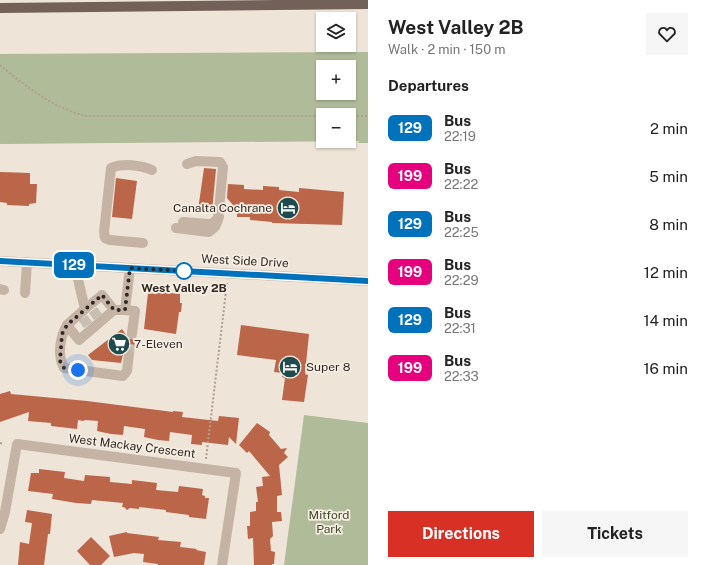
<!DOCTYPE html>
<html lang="en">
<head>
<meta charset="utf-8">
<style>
	body { margin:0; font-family:"Public Sans",sans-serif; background:#f6f6f6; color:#222; height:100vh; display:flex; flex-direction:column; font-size:15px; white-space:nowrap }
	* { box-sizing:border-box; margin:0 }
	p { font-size:13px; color:#767676 }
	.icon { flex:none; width:22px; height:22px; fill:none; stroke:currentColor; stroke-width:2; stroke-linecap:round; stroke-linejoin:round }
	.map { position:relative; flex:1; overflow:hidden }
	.drawer { display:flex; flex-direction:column; background:#fff; width:340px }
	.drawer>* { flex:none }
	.badge { padding:0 8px; border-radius:6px; font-size:14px; line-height:26px }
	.tools { position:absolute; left:316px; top:12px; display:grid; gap:8px }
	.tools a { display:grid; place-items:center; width:40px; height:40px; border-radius:0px; background:#fff; box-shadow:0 1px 3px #0004; font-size:20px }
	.you { position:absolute; width:20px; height:20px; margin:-10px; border:3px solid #fff; border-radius:50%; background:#1a73e8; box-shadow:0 0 0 6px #1a73e833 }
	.map>.badge { position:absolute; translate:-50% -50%; box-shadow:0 0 0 2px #fff }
	h2 { padding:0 20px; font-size:15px; line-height:36px }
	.round { display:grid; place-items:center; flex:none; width:42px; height:42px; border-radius:0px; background:#f6f6f6 }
	.overview { display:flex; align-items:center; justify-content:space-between; height:68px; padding:0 20px }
	h1 { font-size:19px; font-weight:700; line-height:30px }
	.button { display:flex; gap:8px; margin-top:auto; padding:8px 20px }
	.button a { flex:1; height:46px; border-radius:0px; background:#d93025; color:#fff; font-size:16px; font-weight:700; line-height:46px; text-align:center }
	.button a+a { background:#f6f6f6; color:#222 }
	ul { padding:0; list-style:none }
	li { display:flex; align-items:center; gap:12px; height:48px; padding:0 20px }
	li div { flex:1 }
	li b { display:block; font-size:15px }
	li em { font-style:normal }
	li .badge { min-width:44px; font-weight:700; text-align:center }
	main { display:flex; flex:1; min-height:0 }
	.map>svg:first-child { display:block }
	.green { fill:#b0bb99; fill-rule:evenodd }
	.building { fill:#bb6549 }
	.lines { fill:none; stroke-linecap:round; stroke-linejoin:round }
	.minor-tunnel { stroke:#c8bfb4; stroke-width:10; stroke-dasharray:10 5; stroke-linecap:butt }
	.path { stroke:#b09e90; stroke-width:2; stroke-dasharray:2 2; stroke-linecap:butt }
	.minor { stroke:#c5b4a5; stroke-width:10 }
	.major { stroke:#726158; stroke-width:10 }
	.line-casing { stroke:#fff; stroke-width:9 }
	.line { stroke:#0072bc; stroke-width:6 }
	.walk { stroke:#312926; stroke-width:4; stroke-dasharray:0 7.2 }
	.stop-dot { fill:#fff; stroke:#0072bc; stroke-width:2 }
	.labels { text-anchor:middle; stroke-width:3.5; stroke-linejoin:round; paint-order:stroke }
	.poi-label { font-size:12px; fill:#312926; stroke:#f7eee3; text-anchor:start }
	.street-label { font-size:12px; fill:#312926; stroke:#f7eee3 }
	.stop-label { font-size:12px; font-weight:bold; fill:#312926; stroke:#f7eee3 }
	.park-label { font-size:12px; fill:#414d2c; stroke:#f7eee3 }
</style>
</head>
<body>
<main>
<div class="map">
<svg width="368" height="565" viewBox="0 0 368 565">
	<rect width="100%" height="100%" fill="#eee4d8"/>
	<!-- green -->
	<g class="green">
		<path d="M368 52V143H358L359 141 0 144V54ZM323 67H349V93H323ZM323 115H349V141H323Z"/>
		<polygon points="304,415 368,423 368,565 284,565"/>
	</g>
	<!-- building -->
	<g class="building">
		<polygon points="204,168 216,169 212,212 198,210"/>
		<polygon points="0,172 30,173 30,184 37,184 36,203 29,204 29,206 7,205 7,203 0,202"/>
		<polygon points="116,178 137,181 132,219 112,217"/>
		<polygon points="228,184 244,185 244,189 263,190 263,186 279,187 279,190 299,192 299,188 344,192 342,225 272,223 272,222 250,220 250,217 237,217 237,210 227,198"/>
		<polygon points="158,292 180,294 180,303 182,303 181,312 179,312 176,334 144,329 148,293 157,294"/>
		<polygon points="241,325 309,334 305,374 308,375 304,402 282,400 285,378 282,377 283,373 274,372 276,360 237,355"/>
		<polygon points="122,329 128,338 132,339 135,338 134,350 129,348 124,350 121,363 92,360 88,355"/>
		<polygon points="10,391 11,394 87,401 173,412 173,411 183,412 182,417 218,421 219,416 239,418 236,444 229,437 228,445 202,442 202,445 191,444 192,435 170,432 169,441 158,440 144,437 145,429 124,426 123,435 111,434 97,431 98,421 85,420 83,421 78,420 77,429 51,426 51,423 28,421 29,412 0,422 0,394"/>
		<polygon points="257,423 270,432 269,435 281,449 287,448 284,453 288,457 279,465 282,495 277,496 277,512 281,512 282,521 272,522 273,536 270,539 271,551 275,552 274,564 272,564 272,565 254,565 253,538 248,539 247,526 250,526 250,512 256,511 256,502 258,502 256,487 263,486 262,477 270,476 249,451 247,453 239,445"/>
		<polygon points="39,469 65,472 64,478 84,481 85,475 110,477 110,482 132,484 132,480 157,483 156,490 178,492 179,486 203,489 202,495 205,496 205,498 209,498 206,519 189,517 189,515 166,512 166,510 139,507 139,509 130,508 127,510 124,507 122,507 123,503 92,500 91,504 76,503 52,499 53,494 28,491 31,473 39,473"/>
		<polygon points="27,510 52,514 50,534 48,534 44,565 18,565 20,542 29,544 32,523 25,522"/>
		<polygon points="127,532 127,533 159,537 158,540 181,542 180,547 197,549 196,550 206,552 204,565 158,565 158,564 143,562 144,554 134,553 114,557 109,536"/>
		<polygon points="91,537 110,556 101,565 90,565 77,551"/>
	</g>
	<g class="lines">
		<!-- minor-tunnel -->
		<g class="minor-tunnel">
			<polyline points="93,310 98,317"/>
			<polyline points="83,318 88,325"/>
			<polyline points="129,354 132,333"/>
		</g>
		<!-- path -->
		<g class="path">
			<path d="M0 65C25 86 52 107 85 116H323"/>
			<polyline points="349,116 368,116"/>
			<polyline points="0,443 4,444"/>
			<polyline points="206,459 227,283"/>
		</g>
		<!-- minor -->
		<g class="minor">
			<polyline points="183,222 209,224 213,223 219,217"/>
			<polyline points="176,228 209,232 215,227 218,220 223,167 220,162 196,161 187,164"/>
			<path d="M143 243 110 240 105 238 104 232 111 168C122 163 141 165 152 170"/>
			<polyline points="0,261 368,281"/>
			<polyline points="77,265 77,275 85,309 67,325 79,340 114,310 102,295 85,309"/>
			<polyline points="0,289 4,290"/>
			<polyline points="25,293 27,263"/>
			<polyline points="114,310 125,310 130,268"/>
			<polyline points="125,310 135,311 132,333"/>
			<path d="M67 325C60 337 57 355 64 368L123 376 127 371 129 354"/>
			<polyline points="0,529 5,512 17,444 236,473 222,565"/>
		</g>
		<!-- major -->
		<polyline class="major" points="0,8 368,4"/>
	</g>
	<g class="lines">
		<!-- line casing -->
		<g class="line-casing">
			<polyline id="line" points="0,261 368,281"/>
		</g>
		<!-- line -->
		<use href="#line" class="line"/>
		<!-- walk -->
		<polyline class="walk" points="78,370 64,368 60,361 62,334 67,325 102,295 114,310 125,310 130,268 184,271"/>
	</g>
	<!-- icons -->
	<defs>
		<g id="hotel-disc" transform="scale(1.15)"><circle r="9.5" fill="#1f4b4f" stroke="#f7eee3"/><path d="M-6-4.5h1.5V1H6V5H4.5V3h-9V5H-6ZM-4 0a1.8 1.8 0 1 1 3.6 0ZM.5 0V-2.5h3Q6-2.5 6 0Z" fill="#fff"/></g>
		<g id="supermarket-disc" transform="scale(1.15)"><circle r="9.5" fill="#1f4b4f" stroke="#f7eee3"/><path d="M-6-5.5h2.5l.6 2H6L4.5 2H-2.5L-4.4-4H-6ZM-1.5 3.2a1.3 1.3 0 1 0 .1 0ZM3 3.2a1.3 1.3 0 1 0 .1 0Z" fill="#fff"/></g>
	</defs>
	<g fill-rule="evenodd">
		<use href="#hotel-disc" x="288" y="208"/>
		<use href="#supermarket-disc" x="119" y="344"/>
		<use href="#hotel-disc" x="290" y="367"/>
	</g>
	<!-- markers -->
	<circle class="stop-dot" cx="184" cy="271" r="8"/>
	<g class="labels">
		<!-- poi labels -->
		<g class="poi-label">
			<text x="272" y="212" text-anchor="end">Canalta Cochrane</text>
			<text x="134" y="348">7-Eleven</text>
			<text x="306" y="371">Super 8</text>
		</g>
		<!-- street labels -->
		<g class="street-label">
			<text transform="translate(245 261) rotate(3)" y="4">West Side Drive</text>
			<text transform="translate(132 446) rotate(7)" y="4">West Mackay Crescent</text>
		</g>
		<!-- stop labels -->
		<g class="stop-label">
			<text x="184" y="292">West Valley 2B</text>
		</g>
		<!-- park labels -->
		<g class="park-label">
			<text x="329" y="519">Mitford<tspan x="329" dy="14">Park</tspan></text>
		</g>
	</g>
</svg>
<div class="tools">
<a><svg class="icon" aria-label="layers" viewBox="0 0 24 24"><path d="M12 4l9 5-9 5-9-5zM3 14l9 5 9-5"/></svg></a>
<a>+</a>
<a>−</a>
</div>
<div class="you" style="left:78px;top:370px"></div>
<b class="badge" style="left:74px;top:265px;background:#0072bc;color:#fff">129</b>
</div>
<section class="drawer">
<div class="overview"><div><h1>West Valley 2B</h1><p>Walk · 2 min · 150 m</p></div><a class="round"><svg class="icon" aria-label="heart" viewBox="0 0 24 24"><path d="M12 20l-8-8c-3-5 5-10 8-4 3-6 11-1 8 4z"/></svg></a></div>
<h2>Departures</h2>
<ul>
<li><span class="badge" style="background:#0072bc;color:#fff">129</span><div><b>Bus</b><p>22:19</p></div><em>2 min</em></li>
<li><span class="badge" style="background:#e6007e;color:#fff">199</span><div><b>Bus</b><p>22:22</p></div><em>5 min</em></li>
<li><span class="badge" style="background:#0072bc;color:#fff">129</span><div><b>Bus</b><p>22:25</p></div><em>8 min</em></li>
<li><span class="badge" style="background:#e6007e;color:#fff">199</span><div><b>Bus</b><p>22:29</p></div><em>12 min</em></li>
<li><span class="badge" style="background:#0072bc;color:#fff">129</span><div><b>Bus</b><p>22:31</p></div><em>14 min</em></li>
<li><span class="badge" style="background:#e6007e;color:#fff">199</span><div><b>Bus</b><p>22:33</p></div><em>16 min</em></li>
</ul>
<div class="button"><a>Directions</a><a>Tickets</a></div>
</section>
</main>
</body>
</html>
